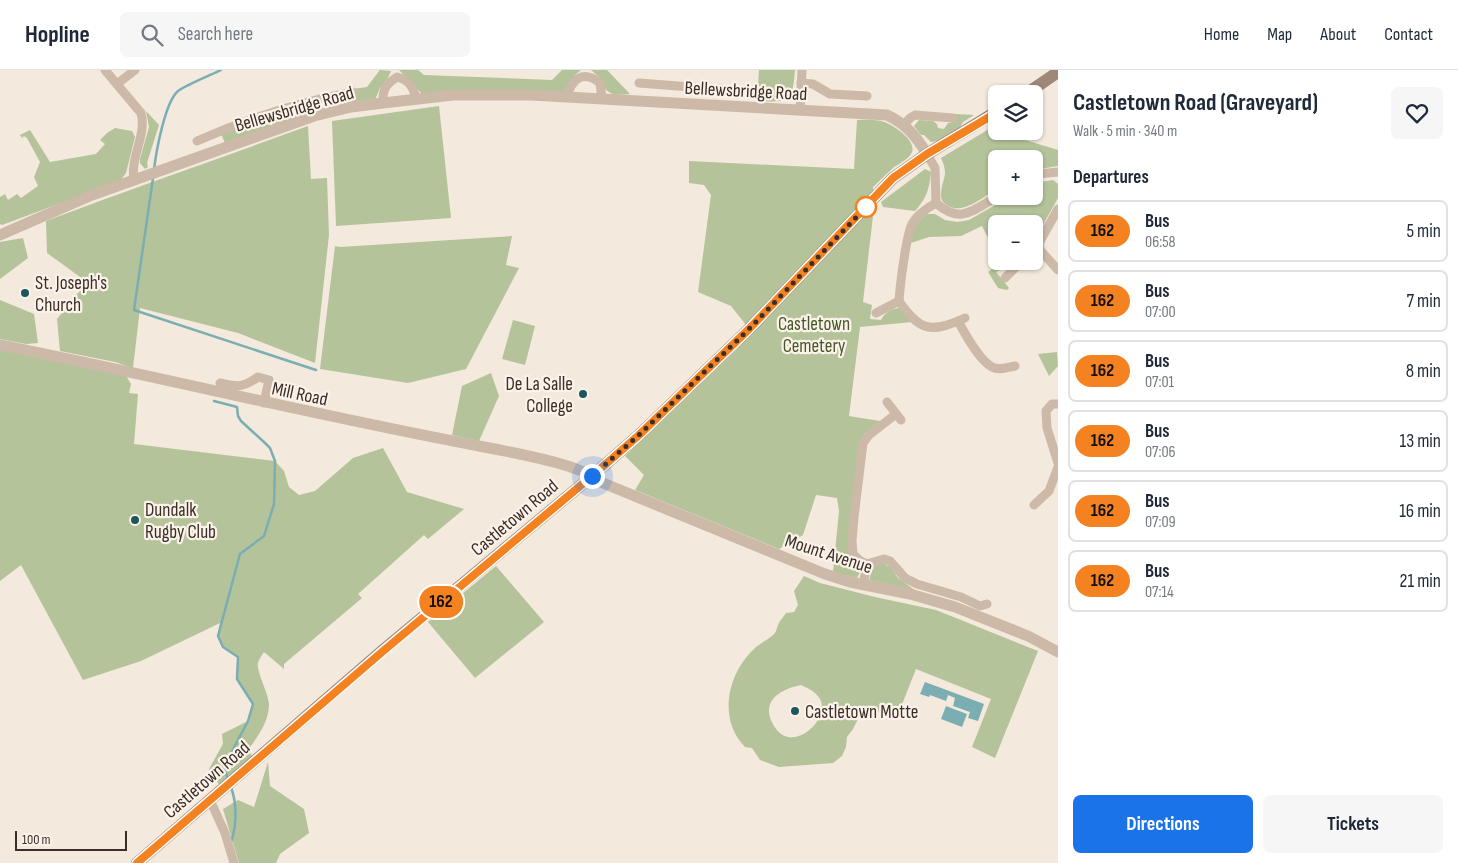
<!DOCTYPE html>
<html lang="en">
<head>
<meta charset="utf-8">
<style>
	body { margin:0; font-family:"Sofia Sans Condensed",sans-serif; background:#f6f6f7; color:#1f2937; height:100vh; display:flex; flex-direction:column; font-size:19px; white-space:nowrap }
	* { box-sizing:border-box; margin:0 }
	p { font-size:16px; color:#747a83 }
	.icon { flex:none; width:28px; height:28px; fill:none; stroke:currentColor; stroke-width:2; stroke-linecap:round; stroke-linejoin:round }
	.map { position:relative; flex:1; overflow:hidden }
	.sheet { display:flex; flex-direction:column; background:#fff; width:400px }
	.sheet>* { flex:none }
	.badge { padding:0 10px; border-radius:16px; font-size:18px; line-height:32px }
	.fabs { position:absolute; left:988px; top:15px; display:grid; gap:10px }
	.fabs a { display:grid; place-items:center; width:55px; height:55px; border-radius:8px; background:#fff; box-shadow:0 1px 4px #0004; font-size:25px }
	.scale { position:absolute; left:15px; bottom:12px; width:112px; box-sizing:border-box; padding-left:5px; border:2px solid #392e28; border-top:0; font-size:14px; line-height:18px; white-space:nowrap; color:#392e28; -webkit-text-stroke:4px #fbf3e9; paint-order:stroke }
	.you { position:absolute; width:25px; height:25px; margin:-12px; border:4px solid #fff; border-radius:50%; background:#1a73e8; box-shadow:0 0 0 8px #1a73e833 }
	.map>.badge { position:absolute; translate:-50% -50%; box-shadow:0 0 0 2px #fff }
	h2 { padding:0 15px; font-size:19px; line-height:45px }
	.round { display:grid; place-items:center; flex:none; width:52px; height:52px; border-radius:8px; background:#f6f6f7 }
	.head { display:flex; align-items:center; justify-content:space-between; height:85px; padding:0 15px }
	h1 { font-size:24px; font-weight:700; line-height:38px }
	.primary-button { display:flex; gap:10px; margin-top:auto; padding:10px 15px }
	.primary-button a { flex:1; height:58px; border-radius:8px; background:#1a73e8; color:#fff; font-size:20px; font-weight:700; line-height:58px; text-align:center }
	.primary-button a+a { background:#f6f6f7; color:#1f2937 }
	ul { padding:0; list-style:none }
	li { display:flex; align-items:center; gap:15px; height:62px; margin:0 10px 8px; padding:0 5px; border:2px solid #e0e1e3; border-radius:8px }
	li div { flex:1 }
	li b { display:block; font-size:19px }
	li em { font-style:normal }
	li .badge { min-width:55px; font-weight:700; text-align:center }
	header { display:flex; align-items:center; gap:30px; box-sizing:border-box; height:70px; padding:0 25px; background:#fff; border-bottom:1px solid #e0e1e3 }
	header strong { font-size:24px }
	nav { display:flex; gap:28px; margin-inline-start:auto; font-size:18px }
	.search { width:350px; height:45px; background:#f6f6f7; display:flex; align-items:center; gap:12px; box-sizing:border-box; padding:0 18px; border-radius:8px; color:#747a83; font-size:19px }
	main { display:flex; flex:1; min-height:0 }
	.map>svg:first-child { display:block }
	.green { fill:#b5c39b; fill-rule:evenodd }
	.water { fill:#7aaeb2 }
	.lines { fill:none; stroke-linecap:round; stroke-linejoin:round }
	.stream { stroke:#7aaeb2; stroke-width:2.5 }
	.minor { stroke:#ccb9a7; stroke-width:9 }
	.tertiary { stroke:#ccb9a7; stroke-width:11 }
	.secondary { stroke:#a08879; stroke-width:12 }
	.line-casing { stroke:#fff; stroke-width:11 }
	.line { stroke:#f58220; stroke-width:8 }
	.walk { stroke:#392e28; stroke-width:5; stroke-dasharray:0 9 }
	.stop-dot { fill:#fff; stroke:#f58220; stroke-width:2.5 }
	.poi-dot { fill:#1b575c; stroke:#fbf3e9; stroke-width:2 }
	.labels { text-anchor:middle; stroke-width:4.5; stroke-linejoin:round; paint-order:stroke }
	.street-label { font-size:19px; fill:#392e28; stroke:#fbf3e9 }
	.poi-label { font-size:19px; fill:#392e28; stroke:#fbf3e9; text-anchor:start }
	.park-label { font-size:19px; fill:#46582b; stroke:#fbf3e9 }
</style>
</head>
<body>
<header>
<strong>Hopline</strong>
<div class="search"><svg class="icon" aria-label="search" viewBox="0 0 24 24"><circle cx="10" cy="10" r="6"/><path d="M15 15l6 6"/></svg>Search here</div>
<nav><a>Home</a><a>Map</a><a>About</a><a>Contact</a></nav>
</header>
<main>
<div class="map">
<svg width="1058" height="793" viewBox="0 0 1058 793">
	<rect width="100%" height="100%" fill="#f3e9dc"/>
	<!-- green -->
	<g class="green">
		<polygon points="380,0 391,1 387,10 380,18 375,30 352,34 348,31 353,24 353,19 367,17"/>
		<polygon points="399,0 418,0 424,5 552,10 562,0 581,0 575,5 564,23 422,24"/>
		<polygon points="591,0 607,0 630,24 614,25 606,20 600,8"/>
		<path d="M759 0H795C792 34 790 32 757 31Z"/>
		<polygon points="310,34 312,42 273,56 270,46"/>
		<polygon points="439,36 451,148 336,156 332,51"/>
		<polygon points="146,41 159,55 147,93 148,97 145,99 140,93 140,89 149,57"/>
		<polygon points="955,44 974,45 963,52 960,57 937,71 931,72 924,65 921,65 914,56 919,50 933,51 937,54 938,58 944,59 948,53 953,52"/>
		<polygon points="268,48 271,56 225,73 221,64"/>
		<path d="M857 50C866 50 875 49 884 52 894 55 919 72 911 84 907 90 898 94 893 98 886 104 880 111 873 117V122L746 255 731 236 698 222 711 125 704 115 689 113V91L854 99Z"/>
		<path d="M308 56 311 109 327 108 329 165 315 293 238 263 140 238 133 298 115 292 60 281 57 249 87 212 47 183 46 151C133 118 221 88 308 56Z"/>
		<polygon points="115,58 132,61 135,67 126,103 120,111 2,155 0,154 0,127 5,124 8,130 17,124 21,128 38,116 34,107 40,92 27,68 24,66 22,68 20,65 30,60 50,92 96,84 105,74 100,70 107,63"/>
		<path d="M989 59 1058 80V96L1034 100V89H996V119C983 127 962 146 947 135 943 133 941 130 941 126 941 107 950 108 941 88Z"/>
		<path d="M925 99 931 102C929 120 927 127 915 141L883 137 881 132Z"/>
		<polygon points="1053,110 1058,114 1058,128 1034,171 1034,154 996,154 996,184 982,156 961,166 929,167 911,173 912,163 916,154 927,144 935,144 945,150 957,152 969,150 1011,126 1034,126 1034,113"/>
		<path d="M864 145 873 146 863 232 872 235 870 249 881 250C885 242 891 239 899 238L912 252 860 257 849 346 880 351 864 364 859 372 849 471 862 498 857 508 833 502 839 441 837 428 816 425 803 465 779 479 635 420 644 405 625 386 735 281Z"/>
		<polygon points="512,166 506,195 519,198 466,299 408,313 320,299 335,176 340,177"/>
		<polygon points="23,168 28,188 0,209 0,172"/>
		<path d="M1000 191H1014C1008 197 1002 198 996 202L1009 218 1007 220 998 218 988 202 1000 193Z"/>
		<polygon points="0,230 34,244 38,273 26,274 0,269"/>
		<polygon points="513,250 535,256 525,295 502,289"/>
		<path d="M0 279 125 304 131 314 129 323 138 324 134 374 275 391 284 401 289 417 299 425 315 421 353 388 383 378 407 422 464 439 428 469 424 465 358 524 362 528 284 594V599L264 582C262 585 259 589 258 593 256 601 268 622 269 634 269 652 258 666 248 680L253 687 220 716 209 699 223 674 222 664 248 651 253 634 237 609 238 587C221 576 216 575 220 553L141 591 83 610 21 495 0 511Z"/>
		<polygon points="1057,282 1058,296 1049,306 1038,284"/>
		<polygon points="491,303 499,326 479,371 452,365 462,316"/>
		<polygon points="883,493 890,497 898,508 916,521 869,510 873,496"/>
		<polygon points="496,496 544,552 475,608 428,552"/>
		<path d="M804 506 820 513 875 527 936 540 1038 581 995 688 972 677 991 629 916 599 897 647 859 638 857 651 853 659 847 667 846 677 842 686 833 693 779 697 760 690 752 678 745 677C718 650 727 605 753 580 759 573 769 570 775 563 777 560 777 556 779 553 781 549 784 546 786 543L794 542 798 535 794 521ZM801 615C808 618 816 622 820 629 831 649 792 686 774 656 759 632 780 619 801 615Z"/>
		<polygon points="268,692 270,716 304,739 309,763 280,784 276,793 239,793 223,739 238,730 254,737"/>
	</g>
	<!-- water -->
	<g class="water">
		<polygon points="925,612 984,634 978,651 968,648 970,642 953,636 955,628 948,625 946,631 930,625 929,627 920,624"/>
		<polygon points="946,636 967,644 962,657 941,649"/>
	</g>
	<g class="lines">
		<!-- stream -->
		<g class="stream">
			<path d="M154 100C156 82 165 32 178 21 188 14 209 6 221 0"/>
			<polyline points="153,108 134,240 316,300"/>
			<polyline points="214,331 237,337 238,346 241,351 264,372 270,378 275,391 274,434 264,466 240,484 218,566 223,577 238,587 237,609 253,634 248,651 228,689 225,700 228,709"/>
			<path d="M231 717C237 734 237 755 231 772"/>
		</g>
		<!-- minor -->
		<g class="minor">
			<path d="M105 0 141 43C147 65 130 87 134 110"/>
			<polyline points="639,13 730,20"/>
			<polyline points="801,13 813,14 830,24 867,26"/>
			<polyline points="117,14 135,0"/>
			<path d="M567 27C572 8 583 0 600 13L602 29"/>
			<path d="M383 33C382 20 386 14 397 7 409 10 413 17 416 28"/>
			<polyline points="800,41 802,0"/>
			<polyline points="904,55 910,48 915,45 953,48"/>
			<path d="M197 71C247 49 299 32 353 22"/>
			<path d="M927 84 935 98 936 133C961 155 973 140 998 126"/>
			<polyline points="1034,107 1039,104 1058,102"/>
			<path d="M936 133C927 138 917 145 912 154 906 166 900 216 899 231 920 262 932 263 965 248"/>
			<polyline points="1058,139 1039,173 1040,180 1058,200"/>
			<polyline points="1005,208 1022,191"/>
			<polyline points="876,243 899,231"/>
			<path d="M958 251C965 264 979 290 992 297 999 301 1008 297 1015 296"/>
			<path d="M220 313C237 317 243 318 258 307L269 310 264 333"/>
			<polyline points="887,332 901,350"/>
			<polyline points="1058,334 1052,334 1046,341 1047,358 1058,393"/>
			<polyline points="896,344 869,365 863,373 854,447 852,471 853,484 860,491 867,494 884,489 890,491 905,508 917,514 961,527 980,536 987,534"/>
			<polyline points="1034,435 1049,421 1058,397"/>
			<polyline points="863,515 867,494"/>
			<polyline points="210,730 225,763 234,793"/>
		</g>
		<!-- tertiary -->
		<g class="tertiary">
			<path d="M0 165 92 125 314 46 351 37 383 33 453 25H531L887 45C906 54 916 66 927 84"/>
			<path d="M0 275C160 307 318 346 479 376 500 380 579 394 591 407"/>
			<polyline points="594,405 603,413 620,420 825,504 850,512 910,524 955,537 1028,566 1058,582"/>
		</g>
		<!-- secondary -->
		<g class="secondary">
			<polyline points="1026,24 1058,2"/>
			<polyline points="137,793 382,581 592,406 639,365 749,259 893,108 927,84 996,42"/>
		</g>
	</g>
	<g class="lines">
		<!-- line casing -->
		<g class="line-casing">
			<polyline id="line" points="137,793 382,582 592,406 639,365 749,259 893,108 927,84 996,43"/>
		</g>
		<!-- line -->
		<use href="#line" class="line"/>
		<!-- walk -->
		<polyline class="walk" points="592,406 639,365 749,259 866,137"/>
	</g>
	<!-- markers -->
	<circle class="stop-dot" cx="866" cy="137" r="10"/>
	<g class="poi-dot">
		<circle cx="25" cy="223" r="5"/>
		<circle cx="583" cy="324" r="5"/>
		<circle cx="135" cy="450" r="5"/>
		<circle cx="795" cy="641" r="5"/>
	</g>
	<g class="labels">
		<!-- street labels -->
		<g class="street-label">
			<text transform="translate(746 20) rotate(3)" y="7">Bellewsbridge Road</text>
			<text transform="translate(294 38) rotate(-16)" y="7">Bellewsbridge Road</text>
			<text transform="translate(300 323) rotate(12)" y="7">Mill Road</text>
			<text transform="translate(514 447) rotate(-40)" y="7">Castletown Road</text>
			<text transform="translate(829 483) rotate(18)" y="7">Mount Avenue</text>
			<text transform="translate(206 709) rotate(-41)" y="7">Castletown Road</text>
		</g>
		<!-- poi labels -->
		<g class="poi-label">
			<text x="35" y="219">St. Joseph's<tspan x="35" dy="22">Church</tspan></text>
			<text x="573" y="320" text-anchor="end">De La Salle<tspan x="573" dy="22">College</tspan></text>
			<text x="145" y="446">Dundalk<tspan x="145" dy="22">Rugby Club</tspan></text>
			<text x="805" y="648">Castletown Motte</text>
		</g>
		<!-- park labels -->
		<g class="park-label">
			<text x="814" y="260">Castletown<tspan x="814" dy="22">Cemetery</tspan></text>
		</g>
	</g>
</svg>
<div class="fabs">
<a><svg class="icon" aria-label="layers" viewBox="0 0 24 24"><path d="M12 4l9 5-9 5-9-5zM3 14l9 5 9-5"/></svg></a>
<a>+</a>
<a>−</a>
</div>
<div class="scale">100 m</div>
<div class="you" style="left:592px;top:406px"></div>
<b class="badge" style="left:441px;top:532px;background:#f58220;color:#111">162</b>
</div>
<section class="sheet">
<div class="head"><div><h1>Castletown Road (Graveyard)</h1><p>Walk · 5 min · 340 m</p></div><a class="round"><svg class="icon" aria-label="heart" viewBox="0 0 24 24"><path d="M12 20l-8-8c-3-5 5-10 8-4 3-6 11-1 8 4z"/></svg></a></div>
<h2>Departures</h2>
<ul>
<li><span class="badge" style="background:#f58220;color:#111">162</span><div><b>Bus</b><p>06:58</p></div><em>5 min</em></li>
<li><span class="badge" style="background:#f58220;color:#111">162</span><div><b>Bus</b><p>07:00</p></div><em>7 min</em></li>
<li><span class="badge" style="background:#f58220;color:#111">162</span><div><b>Bus</b><p>07:01</p></div><em>8 min</em></li>
<li><span class="badge" style="background:#f58220;color:#111">162</span><div><b>Bus</b><p>07:06</p></div><em>13 min</em></li>
<li><span class="badge" style="background:#f58220;color:#111">162</span><div><b>Bus</b><p>07:09</p></div><em>16 min</em></li>
<li><span class="badge" style="background:#f58220;color:#111">162</span><div><b>Bus</b><p>07:14</p></div><em>21 min</em></li>
</ul>
<div class="primary-button"><a>Directions</a><a>Tickets</a></div>
</section>
</main>
</body>
</html>
